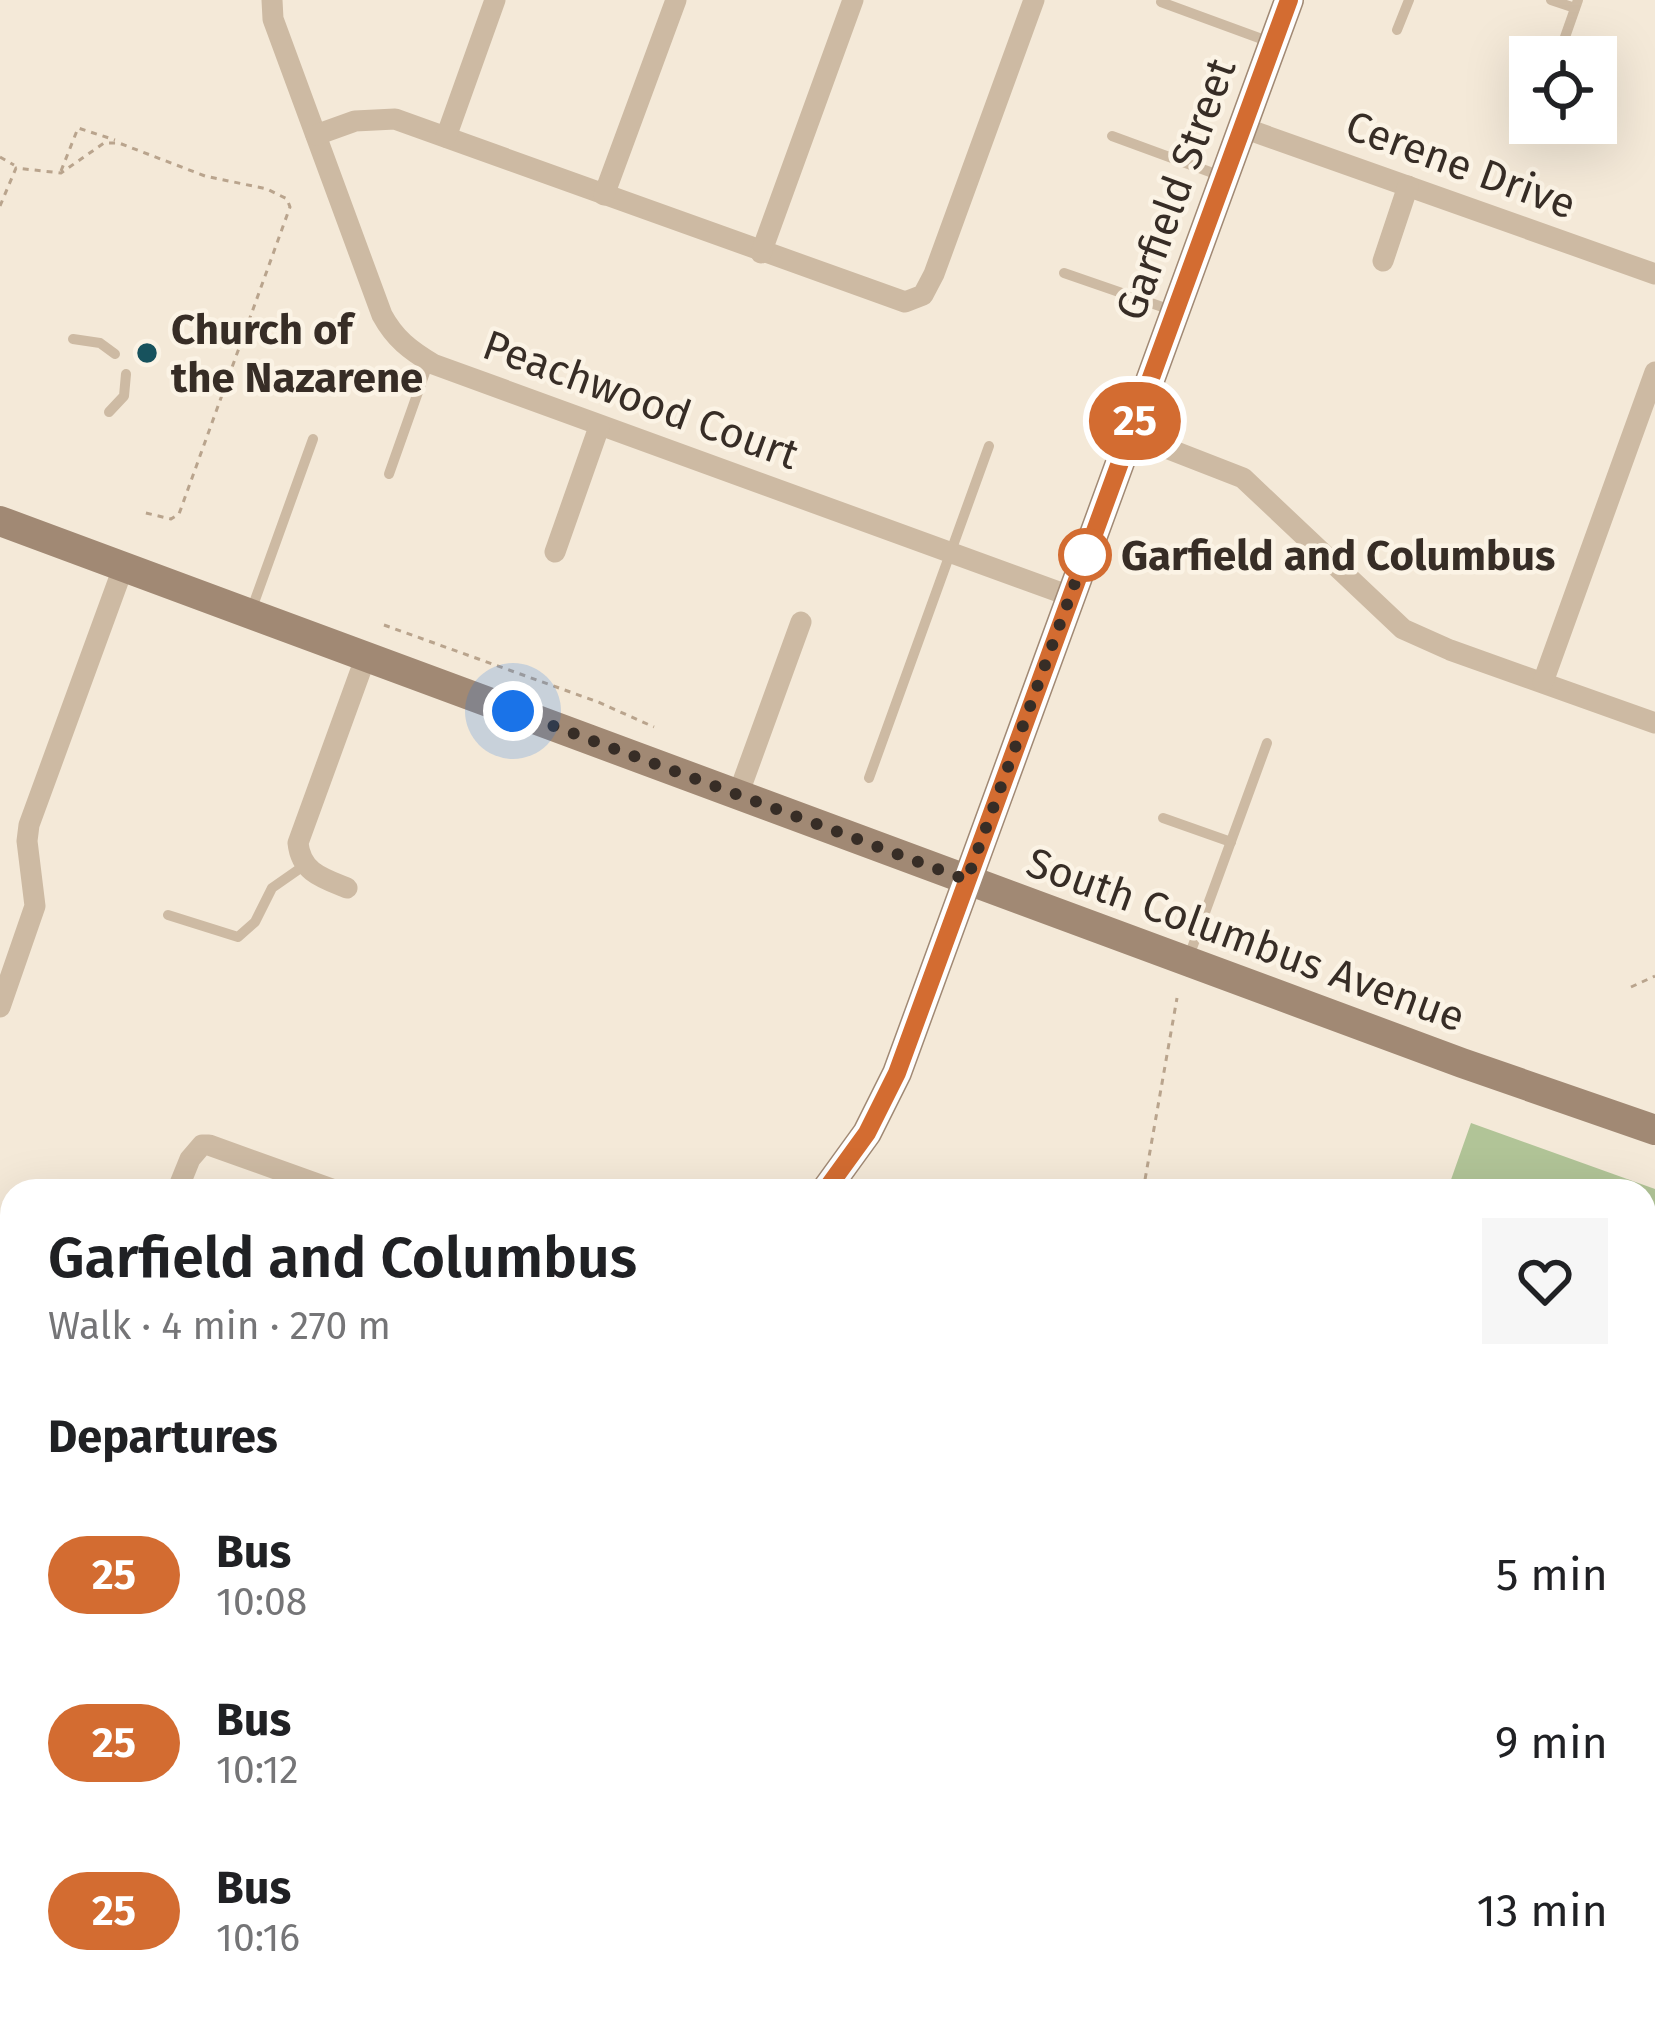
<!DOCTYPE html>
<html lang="en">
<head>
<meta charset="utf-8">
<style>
	body { margin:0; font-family:"Fira Sans",sans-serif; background:#f6f6f6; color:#202124; height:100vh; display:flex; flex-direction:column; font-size:45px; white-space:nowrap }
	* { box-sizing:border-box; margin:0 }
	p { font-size:39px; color:#757577 }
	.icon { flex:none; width:66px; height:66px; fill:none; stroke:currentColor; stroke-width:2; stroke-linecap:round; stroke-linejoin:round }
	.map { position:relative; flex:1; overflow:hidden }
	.panel { position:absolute; left:0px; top:1179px; width:1656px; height:840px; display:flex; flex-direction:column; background:#fff; border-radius:36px 36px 0 0; box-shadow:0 12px 48px #0002 }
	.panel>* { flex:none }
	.badge { padding:0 24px; border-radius:39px; font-size:42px; line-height:78px }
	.buttons { position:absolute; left:1509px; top:36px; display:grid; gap:24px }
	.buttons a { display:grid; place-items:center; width:108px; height:108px; border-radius:0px; background:#fff; box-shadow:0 12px 48px #0002; font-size:60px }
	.you { position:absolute; width:60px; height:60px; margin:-30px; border:9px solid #fff; border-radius:50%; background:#1a73e8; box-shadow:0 0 0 18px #1a73e833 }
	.map>.badge { position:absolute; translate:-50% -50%; box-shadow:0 0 0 6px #fff }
	h2 { padding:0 48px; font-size:45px; line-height:108px }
	.round { display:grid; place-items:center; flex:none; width:126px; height:126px; border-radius:0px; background:#f6f6f6 }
	.headline { display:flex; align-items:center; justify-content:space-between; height:204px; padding:0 48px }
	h1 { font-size:57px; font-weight:600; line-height:90px }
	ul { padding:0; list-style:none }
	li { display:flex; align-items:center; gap:36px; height:168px; padding:0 48px }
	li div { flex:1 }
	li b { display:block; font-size:45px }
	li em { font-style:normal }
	li .badge { min-width:132px; font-weight:700; text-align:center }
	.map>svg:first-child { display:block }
	.green { fill:#b1c497 }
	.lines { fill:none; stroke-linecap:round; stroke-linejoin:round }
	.path { stroke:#b9a48d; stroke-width:3; stroke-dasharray:6 6; stroke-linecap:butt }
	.lane { stroke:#cdbaa3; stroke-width:10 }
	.street { stroke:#cdbaa3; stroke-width:21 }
	.secondary { stroke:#a18974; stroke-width:30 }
	.line-casing { stroke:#fff; stroke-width:27 }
	.line { stroke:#d36c31; stroke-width:18 }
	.walk { stroke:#372d26; stroke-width:12; stroke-dasharray:0 21.6 }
	.poi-dot { fill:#17525d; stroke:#fbf3e5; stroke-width:4.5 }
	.stop-dot { fill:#fff; stroke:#d36c31; stroke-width:6 }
	.labels { text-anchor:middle; stroke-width:9; stroke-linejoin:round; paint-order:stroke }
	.street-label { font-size:42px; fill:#372d26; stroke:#fbf3e5 }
	.poi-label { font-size:42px; font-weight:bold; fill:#372d26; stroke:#fbf3e5; text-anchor:start }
	.stop-label { font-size:42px; font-weight:bold; fill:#372d26; stroke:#fbf3e5; text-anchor:start }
</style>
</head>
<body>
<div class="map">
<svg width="1655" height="2019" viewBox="0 0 1655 2019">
	<rect width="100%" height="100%" fill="#f4e9d8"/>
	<!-- green -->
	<g class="green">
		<polygon points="1471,1123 1655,1189 1655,1282 1644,1313 1644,1191 1447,1191"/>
		<polygon points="1644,1664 1655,1668 1655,1828 1644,1824"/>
		<polygon points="1644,1954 1655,1959 1655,2019 1533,2019 1537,2007 1644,2007"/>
		<polygon points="1130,2007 1511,2007 1506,2019 1125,2019"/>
	</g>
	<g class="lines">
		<!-- path -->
		<g class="path">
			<polyline points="0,157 14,165"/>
			<polyline points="61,171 78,128 115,140"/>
			<polyline points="0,206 16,168 61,173 104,143 119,143 205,176 267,189 287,199 290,207 179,514 171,519 142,512"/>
			<polyline points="384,625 598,702 654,727"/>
			<polyline points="1631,987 1655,976"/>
			<polyline points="1143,1191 1177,998"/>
			<polyline points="566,2019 570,2007"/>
			<polyline points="1017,2019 1022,2007"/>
		</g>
		<!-- lane -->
		<g class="lane">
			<polyline points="1551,0 1575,8"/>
			<polyline points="1161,2 1270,42"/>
			<polyline points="1397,30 1409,0"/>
			<polyline points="1558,57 1578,0"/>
			<polyline points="1112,136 1221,176"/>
			<polyline points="1064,273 1174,311"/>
			<polyline points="73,339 100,343 115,354"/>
			<polyline points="109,412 124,396 126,374"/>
			<polyline points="389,474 429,361"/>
			<polyline points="251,611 313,439"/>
			<polyline points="869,778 989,446"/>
			<polyline points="1163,818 1231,842"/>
			<polyline points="168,915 238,937 255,922 272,888 305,865"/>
			<polyline points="1188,959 1267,743"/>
		</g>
		<!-- street -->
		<g class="street">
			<path d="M272 0 273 19 382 315C395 339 410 350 433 364L1070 596"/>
			<polyline points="1241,127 1655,274"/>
			<polyline points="316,135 355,121 395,119 905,302 923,295 934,274 1034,0"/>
			<polyline points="446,137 495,0"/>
			<polyline points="604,195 676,0"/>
			<polyline points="761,253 853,0"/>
			<polyline points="1383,261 1408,186"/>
			<polyline points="1130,434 1243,478 1403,629 1450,650 1655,723"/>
			<polyline points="555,552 599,427"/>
			<polyline points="1543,682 1655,372"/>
			<polyline points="738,795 801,622"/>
			<path d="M347 888C322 878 301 872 298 843L366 656"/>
			<polyline points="0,1007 35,906 27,841 29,825 123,568"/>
			<polyline points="177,1191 190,1159 202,1145 209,1145 337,1191"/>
			<polyline points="0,1406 12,1411"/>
			<polyline points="0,1675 12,1642"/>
			<polyline points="0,1696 12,1701"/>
			<polyline points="414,2007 447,2019"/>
			<polyline points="185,2019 189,2007"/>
		</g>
		<!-- secondary -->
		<g class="secondary">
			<polyline points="0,521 1462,1063 1655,1130"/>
			<polyline points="825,1191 867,1133 897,1073 1289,0"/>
			<polyline points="338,2019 342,2007"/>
		</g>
	</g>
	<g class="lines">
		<!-- line casing -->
		<g class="line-casing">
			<polyline id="line" points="825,1191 867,1133 897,1073 1289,0"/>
		</g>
		<!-- line -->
		<use href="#line" class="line"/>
		<!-- walk -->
		<polyline class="walk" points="513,711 967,880 1085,555"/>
	</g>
	<!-- markers -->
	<circle class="poi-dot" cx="147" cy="353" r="12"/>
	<circle class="stop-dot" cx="1085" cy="555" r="24"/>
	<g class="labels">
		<!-- street labels -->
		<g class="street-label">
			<text transform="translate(1461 164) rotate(20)" y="15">Cerene Drive</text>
			<text transform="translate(1175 189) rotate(-70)" y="15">Garfield Street</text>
			<text transform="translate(641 399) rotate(20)" y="15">Peachwood Court</text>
			<text transform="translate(1246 939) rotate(20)" y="15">South Columbus Avenue</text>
		</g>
		<!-- poi labels -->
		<g class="poi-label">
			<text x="171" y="344">Church of<tspan x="171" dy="48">the Nazarene</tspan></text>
		</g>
		<!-- stop labels -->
		<g class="stop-label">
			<text x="1121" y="570">Garfield and Columbus</text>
		</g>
	</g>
</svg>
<div class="buttons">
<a><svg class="icon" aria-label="locate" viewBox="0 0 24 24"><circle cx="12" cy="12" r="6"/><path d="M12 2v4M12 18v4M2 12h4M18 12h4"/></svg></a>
</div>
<div class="you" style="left:513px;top:711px"></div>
<b class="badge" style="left:1135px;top:421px;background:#d36c31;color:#fff">25</b>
<section class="panel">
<div class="headline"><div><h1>Garfield and Columbus</h1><p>Walk · 4 min · 270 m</p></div><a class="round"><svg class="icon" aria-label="heart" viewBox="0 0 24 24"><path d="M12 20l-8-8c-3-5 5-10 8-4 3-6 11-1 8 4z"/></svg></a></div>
<h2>Departures</h2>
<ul>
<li><span class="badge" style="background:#d36c31;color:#fff">25</span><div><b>Bus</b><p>10:08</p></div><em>5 min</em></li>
<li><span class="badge" style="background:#d36c31;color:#fff">25</span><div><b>Bus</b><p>10:12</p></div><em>9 min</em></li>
<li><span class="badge" style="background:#d36c31;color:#fff">25</span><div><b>Bus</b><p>10:16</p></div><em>13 min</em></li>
</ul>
</section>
</div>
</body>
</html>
